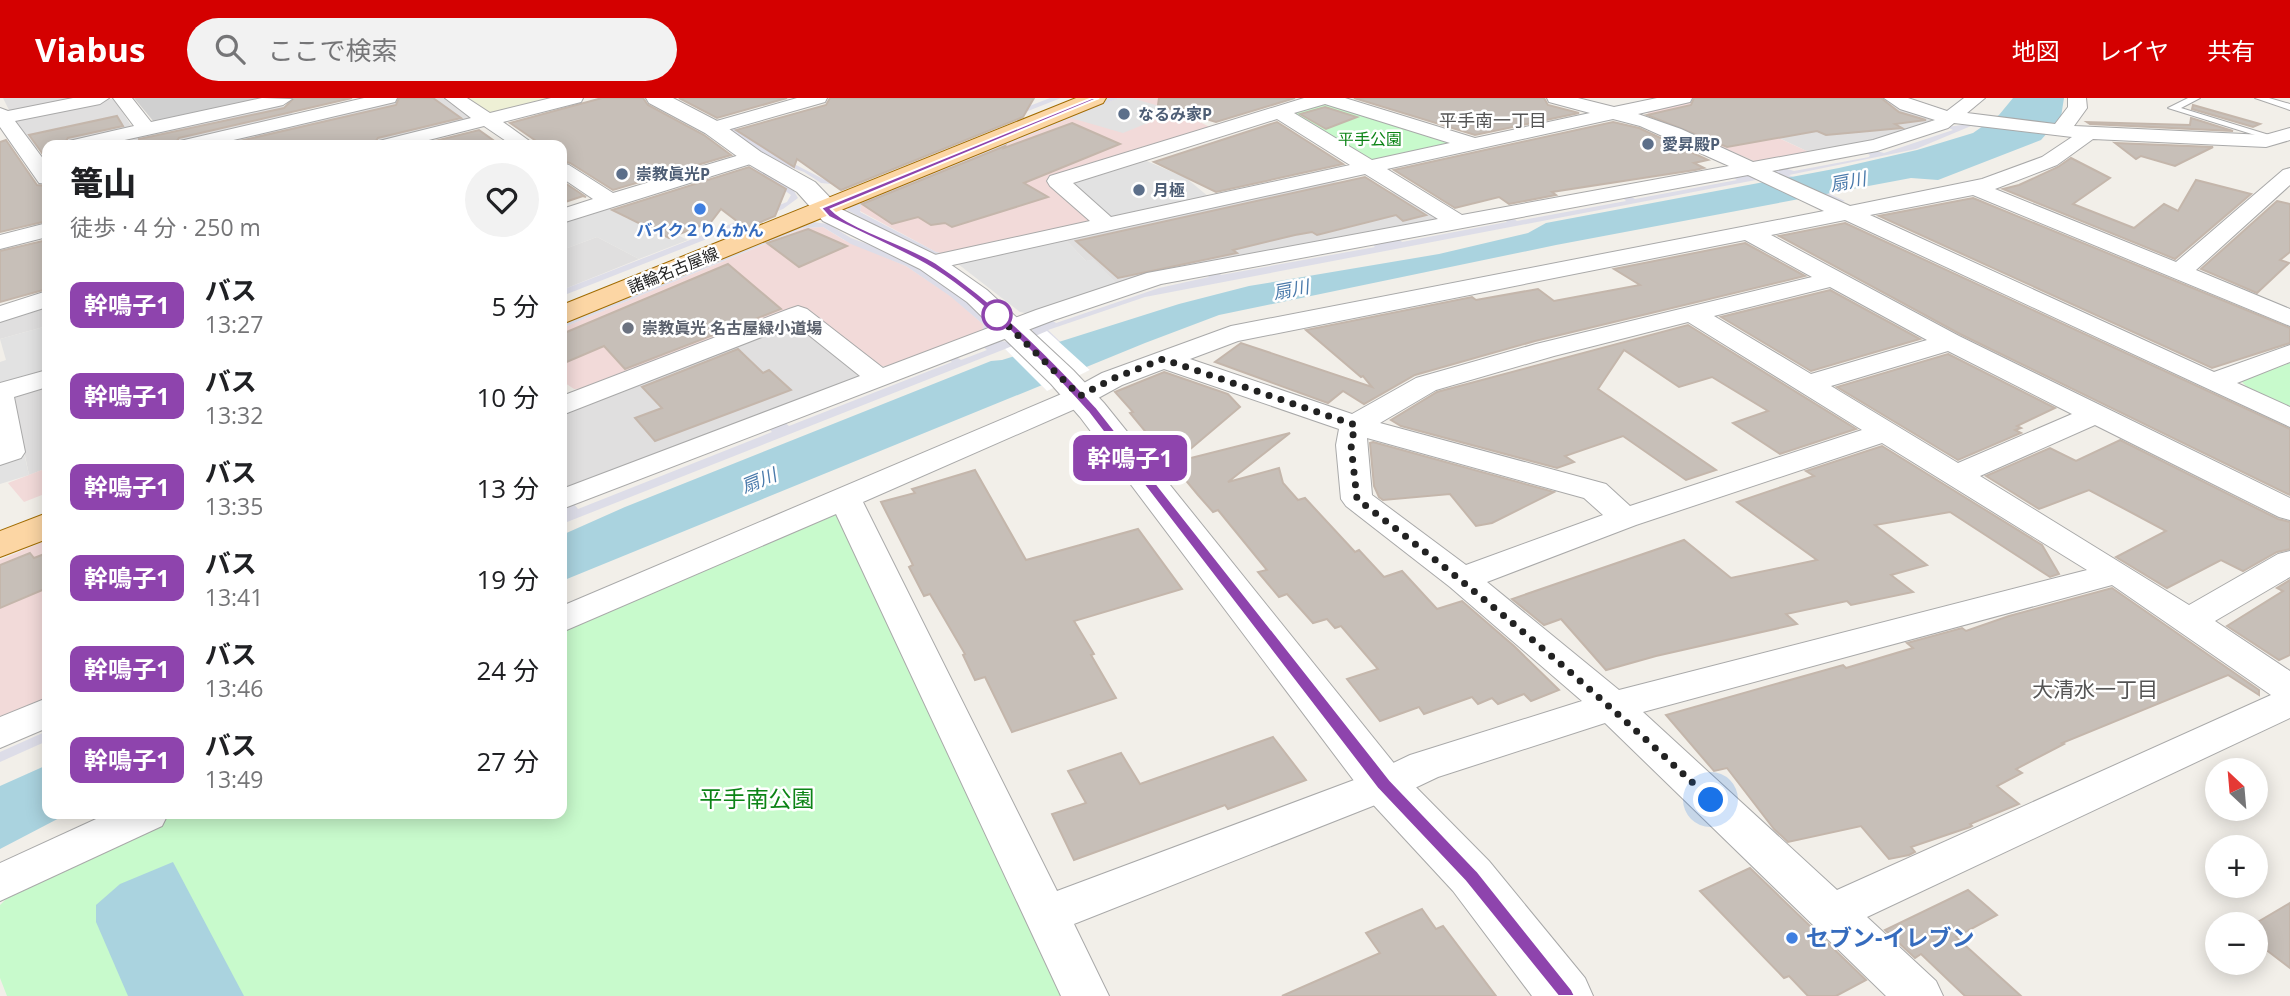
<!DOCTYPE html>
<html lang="ja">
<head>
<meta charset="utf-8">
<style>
	body { margin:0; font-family:"Open Sans","Noto Sans JP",sans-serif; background:#f2f2f2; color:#202124; height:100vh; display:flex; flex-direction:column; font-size:26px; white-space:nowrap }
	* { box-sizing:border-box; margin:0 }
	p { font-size:23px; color:#757577 }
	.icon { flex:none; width:38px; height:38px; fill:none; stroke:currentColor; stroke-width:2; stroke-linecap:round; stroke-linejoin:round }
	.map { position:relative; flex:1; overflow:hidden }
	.details { position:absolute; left:42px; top:42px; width:525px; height:679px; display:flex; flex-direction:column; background:#fff; border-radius:14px; box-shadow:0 4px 18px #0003 }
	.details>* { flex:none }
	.badge { padding:0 14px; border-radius:10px; font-size:24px; line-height:46px }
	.needle { width:46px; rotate:334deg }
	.fabs { position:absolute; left:2205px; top:660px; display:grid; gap:14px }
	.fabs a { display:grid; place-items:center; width:63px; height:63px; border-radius:50%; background:#fff; box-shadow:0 4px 18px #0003; font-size:35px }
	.you { position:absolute; width:35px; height:35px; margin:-18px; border:5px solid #fff; border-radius:50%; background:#1a73e8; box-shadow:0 0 0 10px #1a73e833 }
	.map>.badge { position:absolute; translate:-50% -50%; box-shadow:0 0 0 4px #fff }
	.round { display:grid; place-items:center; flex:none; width:74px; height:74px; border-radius:37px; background:#f2f2f2 }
	.head { display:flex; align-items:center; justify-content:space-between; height:119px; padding:0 28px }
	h1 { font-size:33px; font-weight:800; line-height:52px }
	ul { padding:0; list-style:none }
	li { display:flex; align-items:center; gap:21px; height:91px; padding:0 28px }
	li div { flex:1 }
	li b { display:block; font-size:26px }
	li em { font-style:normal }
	li .badge { min-width:77px; font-weight:700; text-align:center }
	header { display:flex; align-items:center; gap:42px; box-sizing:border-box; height:98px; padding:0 35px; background:#d40000; color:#fff }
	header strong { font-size:33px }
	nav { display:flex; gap:38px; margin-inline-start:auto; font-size:24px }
	.search { width:490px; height:63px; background:#f2f2f2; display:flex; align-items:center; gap:18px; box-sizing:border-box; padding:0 24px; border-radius:38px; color:#757577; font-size:26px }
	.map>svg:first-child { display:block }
	.residential { fill:#e0dfdf }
	.commercial { fill:#f2dad9 }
	.religious { fill:#d0d0d0 }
	.farmland { fill:#eef0d5 }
	.park { fill:#c8facc }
	.parking { fill:#e2e2e2 }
	.plaza { fill:#dddde8 }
	.water { fill:#aad3df }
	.pier { fill:#fff }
	.building { fill:#c7bfb8; stroke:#c4b6ab; stroke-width:2 }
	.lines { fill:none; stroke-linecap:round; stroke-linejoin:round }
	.service-casing { stroke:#a9a9a9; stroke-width:2 }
	.minor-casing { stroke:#a9a9a9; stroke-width:2 }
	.tertiary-casing { stroke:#a9a9a9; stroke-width:2 }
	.primary-casing { stroke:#a06b00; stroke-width:2 }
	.service { fill:#fff; fill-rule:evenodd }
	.minor { fill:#fff; fill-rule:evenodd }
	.tertiary { fill:#fff; fill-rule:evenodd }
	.primary { fill:#fcd6a4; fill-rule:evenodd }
	.line { fill:#8e44ad; stroke:#fff; stroke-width:2 }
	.walk { stroke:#222; stroke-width:7; stroke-dasharray:0 12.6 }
	.service-dot { fill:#5c6f8a; stroke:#fff; stroke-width:2.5 }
	.shop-dot { fill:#3f7fe0; stroke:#fff; stroke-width:2.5 }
	.stop-dot { fill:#fff; stroke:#8e44ad; stroke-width:3.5 }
	.worship-dot { fill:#6b7280; stroke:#fff; stroke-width:2.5 }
	.labels { text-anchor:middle; stroke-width:5; stroke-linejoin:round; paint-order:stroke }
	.far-service-label { font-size:16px; font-weight:bold; fill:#4e5e75; stroke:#fff; text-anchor:start }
	.far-park-label { font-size:16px; fill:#0c8416; stroke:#fff }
	.far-shop-label { font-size:16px; font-weight:bold; fill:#366cbe; stroke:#fff }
	.far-street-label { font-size:16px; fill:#222; stroke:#fff }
	.far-worship-label { font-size:16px; font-weight:bold; fill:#5b616d; stroke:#fff; text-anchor:start }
	.far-neighbourhood-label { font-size:18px; fill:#555; stroke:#fff }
	.far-water-label { font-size:18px; font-style:italic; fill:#4a7aab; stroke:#fff }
	.neighbourhood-label { font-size:21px; fill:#555; stroke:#fff }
	.near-park-label { font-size:23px; fill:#0c8416; stroke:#fff }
	.near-shop-label { font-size:23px; font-weight:bold; fill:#366cbe; stroke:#fff; text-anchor:start }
</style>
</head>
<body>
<header>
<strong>Viabus</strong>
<div class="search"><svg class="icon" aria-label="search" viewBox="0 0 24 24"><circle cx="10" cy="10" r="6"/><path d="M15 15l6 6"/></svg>ここで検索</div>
<nav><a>地図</a><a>レイヤ</a><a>共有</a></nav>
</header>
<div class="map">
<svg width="2290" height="898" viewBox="0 0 2290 898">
	<rect width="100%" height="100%" fill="#f2efe9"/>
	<!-- residential -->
	<g class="residential">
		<polygon points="3,0 87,0 10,14"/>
		<polygon points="399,0 445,0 474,20 469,23 374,47 198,47"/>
		<polygon points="1693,0 1889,0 1931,22 1931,25 1878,42 1811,55"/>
		<polygon points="102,1 114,1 132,29 123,35 35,51 14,22"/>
		<polygon points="271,5 282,6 294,17 289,21 177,47 86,47"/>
		<polygon points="1323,82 1403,96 1441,119 1440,123 1243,158 1118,187 1093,162 1086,163 1063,139"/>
		<polygon points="597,139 639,161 562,192 562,152"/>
		<polygon points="47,203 47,228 0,241 0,218"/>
		<polygon points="784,226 802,226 863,273 857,282 562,394 562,313"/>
		<polygon points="47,284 47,370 29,377 13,299 27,290"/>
	</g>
	<!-- commercial -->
	<g class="commercial">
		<polygon points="1119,0 1208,0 1177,13 1214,31 1046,82 1091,121 1084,126 944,156 936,154 860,113 861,106"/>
		<polygon points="1695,1 1811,55 1766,65 1754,63 1649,17 1646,13"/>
		<polygon points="823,129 844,142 906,168 951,198 984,227 981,236 889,268 874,268 799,211 596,290 574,291 562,283 562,230 804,130"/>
		<polygon points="47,370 47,395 24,404 8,385"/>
		<polygon points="47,442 47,604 0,625 0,462"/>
	</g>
	<!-- religious -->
	<polygon class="religious" points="134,0 268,0 154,24"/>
	<!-- farmland -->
	<polygon class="farmland" points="470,0 564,0 490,16 466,1"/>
	<!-- park -->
	<g class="park">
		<polygon points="1318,5 1332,5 1448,41 1450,48 1373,64 1291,14"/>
		<polygon points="2290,264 2290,310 2248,290 2241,283"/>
		<polygon points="832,414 843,416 1064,898 7,898 0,880 0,807 11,796 162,716 562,716 562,526"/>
	</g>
	<!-- parking -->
	<g class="parking">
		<polygon points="1119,0 1131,0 1177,13 1123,35 1071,20"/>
		<polygon points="1142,61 1177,76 1180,75 1209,99 1112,119 1106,118 1070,86"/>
		<polygon points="602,108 628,121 637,118 688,142 639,161 597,139 562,152 562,122"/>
		<polygon points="1063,139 1086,163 1093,161 1118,187 1030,216 1020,214 958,166"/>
		<polygon points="47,228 47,276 0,288 0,264 6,262 0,241"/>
		<polygon points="24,355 29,377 0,386 0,363"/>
	</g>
	<!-- plaza -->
	<g class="plaza">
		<polygon points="1050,0 1061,0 853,82 831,86 821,85 804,74 771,62 728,31 740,25 736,31 773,55 825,82 843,81"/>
		<polygon points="1106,0 1119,0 861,106 860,114 936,154 944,156 928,155 847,112 854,103"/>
		<polygon points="1976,25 2048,39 1971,28 1916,51 1789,77 1845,103 1835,105 1772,73 1784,70 1794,73 1869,59 1870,57 1864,54 1873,52 1884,55 1953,32 1947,29"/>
		<polygon points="744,65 757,67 794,93 798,100 783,111 562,198 562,192 787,104 791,97 749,67 737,67"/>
		<polygon points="1745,77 1761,81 1145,199 1048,232 1090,272 1076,278 1033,235 1032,230 1050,221 1056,225 1159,190 1209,179 1205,175 1217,172 1221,177 1375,149 1371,145 1398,140 1402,144 1507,124 1502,120 1511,119 1517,123 1626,103 1622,99 1628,97 1635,101 1737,82 1732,79"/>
		<polygon points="813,124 828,126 851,140 904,160 959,195 993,229 981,236 984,227 950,198 906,168 851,146 823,129 803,130 562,230 562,224 793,129"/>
		<polygon points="999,243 1012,244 1047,293 1005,251 562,426 562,409 573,405 578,411 772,334 767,329 783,323 789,328 952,264 948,261 955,258 961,262 987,252 982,248"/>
		<polygon points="47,633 47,643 0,664 0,654"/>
	</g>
	<!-- water -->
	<g class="water">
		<polygon points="2013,0 2064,0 2061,19 2041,42 1938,82 1911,80 1556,147 1219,217 1145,245 562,483 562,437 625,409 991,263 1002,262 1179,206 1249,188 1439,156 1528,135 1546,125 1839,70 1917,52 1973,35 1999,17"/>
		<polygon points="47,667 47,716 67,716 0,751 0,688"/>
		<polygon points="173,764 244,898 128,898 96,824 96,807 120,786"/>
	</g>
	<!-- pier -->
	<polygon class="pier" points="1047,233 1090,272 1047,293 1005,251"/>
	<!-- building -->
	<g class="building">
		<polygon points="294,0 352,0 179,40 174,47 140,47 139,41 284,10"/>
		<polygon points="399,0 433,0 461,20 378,40 373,47 222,47 396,7"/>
		<polygon points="602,0 643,0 648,7 704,37 731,57 613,92 570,65 562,63 562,47 542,47 510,25"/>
		<polygon points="679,0 787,0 717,20"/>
		<polygon points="830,0 1034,0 1023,19 841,92 797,61 794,69 736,32 826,7"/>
		<polygon points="1159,0 1295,0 1216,24 1158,7"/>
		<polygon points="1354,0 1544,0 1548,7 1579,15 1475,37"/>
		<polygon points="1694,0 1881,0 1899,14 1926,22 1895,26 1902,30 1826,37 1817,33 1727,49 1647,17 1691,7"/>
		<polygon points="2193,7 2260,26 2253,29 2192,11"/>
		<polygon points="1325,9 1357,19 1326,31 1300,16"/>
		<polygon points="117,18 123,28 68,40 63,47 47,47 47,62 29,37"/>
		<polygon points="2191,20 2233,33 2090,26 2087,24 2190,27"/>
		<polygon points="1277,24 1343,66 1216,94 1154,64"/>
		<polygon points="1613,24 1639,30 1708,62 1694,65 1704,70 1695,72 1552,94 1556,97 1509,106 1499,99 1455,110 1394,72"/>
		<polygon points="1072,25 1120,46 1024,85 1048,99 952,129 945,125 931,127 918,119 892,126 862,106 1005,48 1004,50"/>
		<polygon points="479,32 500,47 419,47"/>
		<polygon points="6,42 37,87 47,88 47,123 0,134 0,44"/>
		<polygon points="2115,45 2213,49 2175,68 2141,58 2136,61"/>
		<polygon points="2071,60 2110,80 2073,106 2134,130 2164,106 2178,113 2196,82 2251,96 2175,161 2003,91 2019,87 2058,69"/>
		<polygon points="749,69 786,91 775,118 746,130 721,111 711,124 669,140 612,112"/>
		<polygon points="1365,79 1426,117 1403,123 1396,117 1317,137 1312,134 1295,137 1233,152 1237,155 1118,180 1076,143"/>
		<polygon points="562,83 586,99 583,98 562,105"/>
		<polygon points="1973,100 2290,230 2290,245 2212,270 1879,118"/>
		<polygon points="2277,103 2290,106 2290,154 2280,162 2289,165 2257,195 2201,171"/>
		<polygon points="1845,125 2290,331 2290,397 1960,236 1779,138"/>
		<polygon points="808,131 847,148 799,169 767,145"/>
		<polygon points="47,142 47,191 0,204 0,153"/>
		<polygon points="1745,145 1805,178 1535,243 1415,277 1364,306 1343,293 1328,305 1215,264 1241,245 1372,289 1363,278 1361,279 1306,232 1472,199 1476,202 1538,191 1554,203 1640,187 1614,171"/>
		<polygon points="728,166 781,211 625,271 604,248 562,266 562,236"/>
		<polygon points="1830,192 1920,241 1811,273 1721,219"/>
		<polygon points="1688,227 1856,331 1780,356 1733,325 1768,313 1712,279 1679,289 1624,252 1598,291 1716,372 1686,382 1623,338 1565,358 1574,364 1557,370 1401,328 1391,322 1437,294"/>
		<polygon points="738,251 763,275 769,272 791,292 655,343 635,320 662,310 642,289"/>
		<polygon points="1948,256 2055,310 2017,328 2021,330 2015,332 2021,335 1958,362 1837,289"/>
		<polygon points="1164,274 1228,296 1240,309 1175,364 1290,335 1228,384 1279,370 1283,385 1298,402 1305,400 1355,454 1359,452 1384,479 1402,473 1437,511 1462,503 1514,548 1559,592 1531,603 1524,596 1498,606 1492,600 1478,606 1472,599 1424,616 1419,609 1380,623 1347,581 1378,571 1341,528 1335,530 1327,521 1313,525 1287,496 1279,499 1258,474 1267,472 1218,412 1213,414 1198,397 1130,315 1133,314 1115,294"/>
		<polygon points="2120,342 2278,421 2290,424 2290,451 2277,454 2243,473 2221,462 2167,490 2116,459 2166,433 2089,392 2039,411 1986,378 2050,350 2076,363"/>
		<polygon points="1373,344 1554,394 1492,425 1476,428 1450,396 1383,402 1379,399 1374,388 1370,345"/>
		<polygon points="1882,348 2042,447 2059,476 2050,479 1950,414 1875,427 1927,467 1891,477 1913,494 1851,507 1847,503 1786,516 1797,526 1656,558 1606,572 1561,521 1544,527 1512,501 1684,442 1731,480 1817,462 1737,404 1814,378 1806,373"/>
		<polygon points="975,372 1026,462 1138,431 1182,491 1074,523 1094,556 1091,557 1116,600 1012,634 985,579 975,582 963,557 965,556 930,496 924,498 909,469 913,467 881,404 915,395 912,391"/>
		<polygon points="30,455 34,460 47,455 47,490 0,510 0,467"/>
		<polygon points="2290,482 2290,557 2279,562 2227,528 2283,493 2277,490"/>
		<polygon points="2112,490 2259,592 2259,597 2228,577 2062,645 2064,646 2016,671 2022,675 1997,688 2019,706 1970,726 1972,728 1970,729 1911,749 1915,754 1909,757 1889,761 1861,728 1788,744 1774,731 1727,670 1714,673 1666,617 1843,567 1846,570 1913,550 1907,545 1962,530 1966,533 2009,518"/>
		<polygon points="1273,639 1306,682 1228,711 1225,707 1074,762 1052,716 1086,705 1068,673 1121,655 1140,686"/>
		<polygon points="1750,770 1866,882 1836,898 1808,898 1789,878 1784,880 1700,793"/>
		<polygon points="1968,792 1997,817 1956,839 2021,898 1965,898 1921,856 1915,860 1885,832"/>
		<polygon points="2290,805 2290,870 2256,844 2256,825"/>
		<polygon points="1422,811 1436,831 1443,828 1496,898 1282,898 1380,855 1366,835"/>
	</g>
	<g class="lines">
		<!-- service casing -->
		<g class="service-casing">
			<g id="service">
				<polygon points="2188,0 2200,0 2181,10 2279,40 2271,42 2168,10"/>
				<polygon points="2255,0 2269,0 2290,6 2290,12"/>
			</g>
		</g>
		<!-- minor casing -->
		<g class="minor-casing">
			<g id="minor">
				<polygon points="73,0 109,0 100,6 15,23 47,66 47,86 39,85 0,29 0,10 8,13"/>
				<polygon points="113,0 132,0 151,24 262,0 292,1 283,7 102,47 66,47 69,43 134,28"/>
				<polygon points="364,0 397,0 395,4 212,47 177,47 180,43"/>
				<polygon points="445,0 467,0 490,15 551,0 583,0 581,4 503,24 535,47 512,47 484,28 409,47 376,47 379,43 471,20"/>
				<polygon points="797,0 827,0 825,4 713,36 703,30 706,26"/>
				<path d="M1304 0H1345L1475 40 1590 15 1549 4 1547 0H1578L1614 9 1657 0H1692L1690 4 1638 16 1681 31 1753 64 1873 42 1935 22 1900 11 1884 0H1908L1947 13 1964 0H1985L1967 15 2055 26 2068 9V0H2086L2087 10 2074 28 2265 37 2290 30V42L2266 49 2093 41 2057 67 1995 91 2176 164 2283 72 2290 70V87L2196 172 2290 211V228L1973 97 1870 117 2214 274 2290 247V264L2237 285 2290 309V329L1845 122 1771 137 1959 238 2290 400V422L2279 419 2095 327 1980 378 2189 507 2278 456 2290 453V479L2215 523 2290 573V620L1867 819 1936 883 1943 898H1886L1605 625 1438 679 1398 698 1074 826 1109 898H1061L836 416 562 534V508L1071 292 1102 275 1231 228 1824 113 1748 77 1161 186 1054 222 562 411V391L860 278 795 226 562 317V298L789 211 798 208 807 211 883 270 1036 212 1147 175 1438 121 1365 76 930 172 922 170 918 165 922 160 930 158 1090 123 1050 88 1047 83 1050 78ZM1325 6 1450 45 1372 62 1294 15ZM1277 21 1350 67 1111 119 1073 85ZM1613 21 1640 28 1729 68 1462 117 1387 71ZM1954 25 2072 39 2042 59 1982 81 1850 108 1772 73 1877 53 1948 30ZM1745 142 1812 179 1536 246 1416 280 1352 316 1190 261 1238 243ZM1830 189 1927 242 1811 276 1714 218ZM1688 224 1862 332 1630 408 1606 386 1380 325 1436 292 1554 258ZM1948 253 2072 316 1958 365 1831 288ZM1164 271 1339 331 1336 347 1341 401 1346 408 1450 489 1582 603 1410 657 1370 676 1057 793 863 404 1091 304 1122 287ZM1367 340 1584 400 1603 417 1466 467 1372 397ZM1882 345 2087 472 1619 592 1487 484 1636 427ZM2112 487 2271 597 1837 792 1643 614Z"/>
				<polygon points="753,53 760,55 763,59 760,63 562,125 562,111 593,101 562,80 562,65 569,67 613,95"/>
				<polygon points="47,125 47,139 0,151 0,137"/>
				<polygon points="47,193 47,209 0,224 0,208"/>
				<polygon points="47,272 47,289 14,299 25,354 21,360 0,367 0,285"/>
				<polygon points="47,600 47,630 0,650 0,619"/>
				<polygon points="107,716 168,716 162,728 0,803 0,765"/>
			</g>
		</g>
		<!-- tertiary casing -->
		<g class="tertiary-casing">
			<polygon id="tertiary" points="646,0 673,0 721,25 761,54 815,84 841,111 940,159 987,192 1073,272 1104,305 1401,674 1489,763 1585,880 1593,898 1532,898 1453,793 1367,700 1080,319 1051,286 967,204 920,171 823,123 797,94 745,64 705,35 649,5"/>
		</g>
		<!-- primary casing -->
		<g class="primary-casing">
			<g id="primary">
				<polygon points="1076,0 1106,0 1103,5 562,226 562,207"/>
				<polygon points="47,415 47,441 0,459 0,433"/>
			</g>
		</g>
		<!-- service -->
		<use href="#service" class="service"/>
		<!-- minor -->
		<use href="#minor" class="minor"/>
		<!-- tertiary -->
		<use href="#tertiary" class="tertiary"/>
		<!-- primary -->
		<use href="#primary" class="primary"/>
	</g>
	<!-- line -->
	<path class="line" d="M1092 0H1099L831 111C849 130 910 148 936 165 996 205 1048 257 1096 309L1390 682 1477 773 1572 892 1575 898H1558L1465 783 1378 691 1088 314C1044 266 982 198 925 166 894 149 861 135 829 119L821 110Z"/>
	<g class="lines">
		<!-- walk -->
		<path class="walk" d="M997 217 994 214 1080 298 1112 281 1163 261 1355 327 1351 347 1357 401C1481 495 1598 595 1711 702"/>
	</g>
	<!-- markers -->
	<g class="service-dot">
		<circle cx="1124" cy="16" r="7"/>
		<circle cx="1648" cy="46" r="7"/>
		<circle cx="622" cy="76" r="7"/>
		<circle cx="1139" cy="92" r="7"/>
	</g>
	<g class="shop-dot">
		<circle cx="700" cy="111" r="7"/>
		<circle cx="1792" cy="840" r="7"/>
	</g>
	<circle class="stop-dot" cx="997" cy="217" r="14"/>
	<circle class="worship-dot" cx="628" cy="230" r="7"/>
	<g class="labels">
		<!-- far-service labels -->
		<g class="far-service-label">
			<text x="1138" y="22">なるみ家P</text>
			<text x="1662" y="52">愛昇殿P</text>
			<text x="636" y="82">崇教眞光P</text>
			<text x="1153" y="98">月極</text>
		</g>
		<!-- far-park labels -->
		<g class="far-park-label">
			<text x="1370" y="47">平手公園</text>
		</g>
		<!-- far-shop labels -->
		<g class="far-shop-label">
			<text x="700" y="138">バイク２りんかん</text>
		</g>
		<!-- far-street labels -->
		<g class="far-street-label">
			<text transform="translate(673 172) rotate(-22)" y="6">諸輪名古屋線</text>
		</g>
		<!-- far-worship labels -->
		<g class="far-worship-label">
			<text x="642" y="236">崇教眞光 名古屋緑小道場</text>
		</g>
		<!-- far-neighbourhood labels -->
		<g class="far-neighbourhood-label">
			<text x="1493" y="29">平手南一丁目</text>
		</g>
		<!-- far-water labels -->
		<g class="far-water-label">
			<text transform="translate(1848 84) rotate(-11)" y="6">扇川</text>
			<text transform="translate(1291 192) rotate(-11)" y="6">扇川</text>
			<text transform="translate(759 383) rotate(-22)" y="6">扇川</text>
		</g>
		<!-- neighbourhood labels -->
		<g class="neighbourhood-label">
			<text x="2095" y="599">大清水一丁目</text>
		</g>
		<!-- near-park labels -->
		<g class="near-park-label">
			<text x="757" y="709">平手南公園</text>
		</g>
		<!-- near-shop labels -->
		<g class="near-shop-label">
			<text x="1806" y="848">セブン-イレブン</text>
		</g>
	</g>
</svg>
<div class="fabs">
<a><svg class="needle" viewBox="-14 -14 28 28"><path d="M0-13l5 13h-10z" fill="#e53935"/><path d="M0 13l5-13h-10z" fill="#757577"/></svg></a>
<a>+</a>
<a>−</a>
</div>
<div class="you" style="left:1711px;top:702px"></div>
<b class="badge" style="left:1130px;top:360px;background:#8e44ad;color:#fff">幹鳴子1</b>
<section class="details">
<div class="head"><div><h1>篭山</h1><p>徒歩 · 4 分 · 250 m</p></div><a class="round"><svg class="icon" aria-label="heart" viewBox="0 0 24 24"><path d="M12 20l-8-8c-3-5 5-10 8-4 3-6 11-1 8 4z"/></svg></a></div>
<ul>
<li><span class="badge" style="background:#8e44ad;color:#fff">幹鳴子1</span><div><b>バス</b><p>13:27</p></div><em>5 分</em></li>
<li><span class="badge" style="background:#8e44ad;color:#fff">幹鳴子1</span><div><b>バス</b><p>13:32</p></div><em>10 分</em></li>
<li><span class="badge" style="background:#8e44ad;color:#fff">幹鳴子1</span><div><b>バス</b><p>13:35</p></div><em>13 分</em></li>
<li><span class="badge" style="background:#8e44ad;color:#fff">幹鳴子1</span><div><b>バス</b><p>13:41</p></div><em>19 分</em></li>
<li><span class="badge" style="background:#8e44ad;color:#fff">幹鳴子1</span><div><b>バス</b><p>13:46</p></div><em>24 分</em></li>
<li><span class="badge" style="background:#8e44ad;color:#fff">幹鳴子1</span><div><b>バス</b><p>13:49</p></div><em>27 分</em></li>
</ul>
</section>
</div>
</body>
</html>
